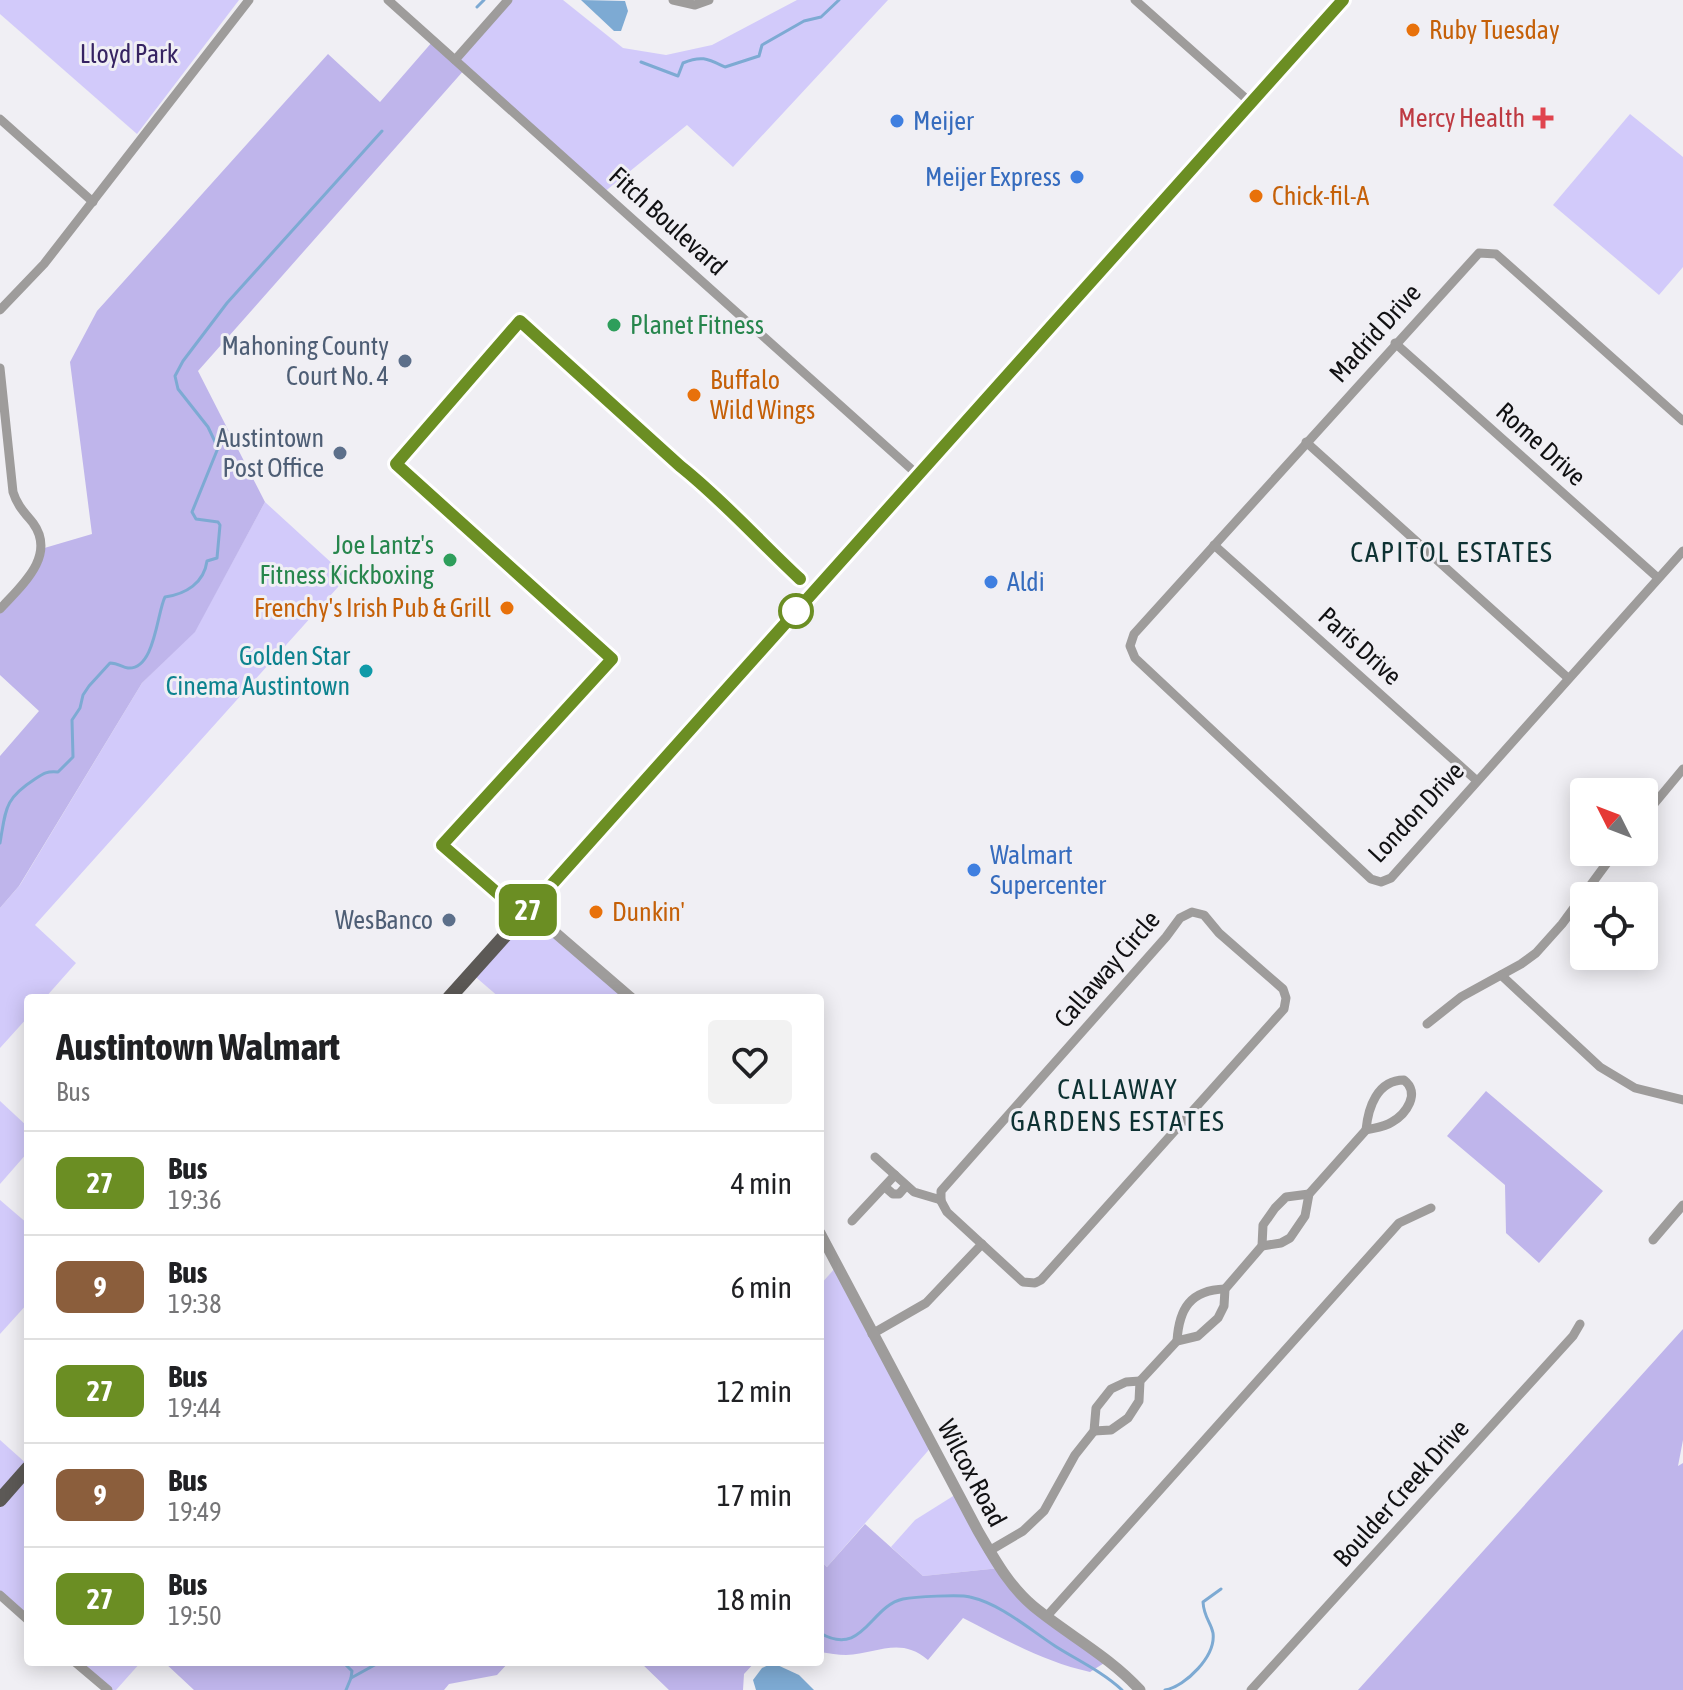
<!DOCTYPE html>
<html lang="en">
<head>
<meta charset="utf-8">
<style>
	body { margin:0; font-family:"Asap Condensed",sans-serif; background:#f2f2f2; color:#202124; height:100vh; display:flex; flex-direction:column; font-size:30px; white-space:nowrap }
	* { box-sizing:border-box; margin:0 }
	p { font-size:26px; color:#757577 }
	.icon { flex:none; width:44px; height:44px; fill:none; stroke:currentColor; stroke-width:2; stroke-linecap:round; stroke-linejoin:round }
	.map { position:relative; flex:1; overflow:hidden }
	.side { position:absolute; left:24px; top:994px; width:800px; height:672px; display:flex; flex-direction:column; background:#fff; border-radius:8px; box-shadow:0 4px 20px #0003 }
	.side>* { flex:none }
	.badge { padding:0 16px; border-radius:12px; font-size:28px; line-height:52px }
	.needle { width:52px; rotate:312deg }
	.controls { position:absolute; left:1570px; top:778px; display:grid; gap:16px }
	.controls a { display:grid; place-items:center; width:88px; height:88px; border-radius:8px; background:#fff; box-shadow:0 4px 20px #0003; font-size:40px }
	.map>.badge { position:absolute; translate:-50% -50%; box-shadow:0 0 0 4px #fff }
	.round { display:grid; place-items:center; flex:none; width:84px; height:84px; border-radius:8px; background:#f2f2f2 }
	.headline { display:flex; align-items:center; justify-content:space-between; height:136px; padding:0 32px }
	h1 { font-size:38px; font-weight:700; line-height:60px }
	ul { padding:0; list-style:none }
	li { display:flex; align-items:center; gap:24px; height:104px; padding:0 32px; border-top:2px solid #e0e0e0 }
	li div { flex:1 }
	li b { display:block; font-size:30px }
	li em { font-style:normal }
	li .badge { min-width:88px; font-weight:700; text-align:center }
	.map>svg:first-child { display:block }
	.green { fill:#d2cafa }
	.forest { fill:#bfb5eb }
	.water { fill:#7daad3 }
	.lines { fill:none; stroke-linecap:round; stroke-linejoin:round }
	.stream { stroke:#7daad3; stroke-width:3 }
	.minor { stroke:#9e9c9b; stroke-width:9 }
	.tertiary { stroke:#9e9c9b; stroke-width:11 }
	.primary { stroke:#5c5956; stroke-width:14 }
	.line-casing { stroke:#fff; stroke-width:18 }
	.line { stroke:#6b8e23; stroke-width:12 }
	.food-dot { fill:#e8710a; stroke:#f0eff4; stroke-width:3 }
	.health-dot { fill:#e0444e; stroke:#f0eff4; stroke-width:3 }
	.shop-dot { fill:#3f7fe0; stroke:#f0eff4; stroke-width:3 }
	.leisure-dot { fill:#2e9e5b; stroke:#f0eff4; stroke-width:3 }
	.service-dot { fill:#5c6f8a; stroke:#f0eff4; stroke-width:3 }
	.stop-dot { fill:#fff; stroke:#6b8e23; stroke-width:4 }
	.culture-dot { fill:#0f9aa8; stroke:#f0eff4; stroke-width:3 }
	.labels { text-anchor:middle; stroke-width:6; stroke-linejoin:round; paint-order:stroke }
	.food-label { font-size:26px; fill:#c56008; stroke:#f0eff4; text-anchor:start }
	.park-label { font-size:26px; fill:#362362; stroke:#f0eff4 }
	.health-label { font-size:26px; fill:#be3a42; stroke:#f0eff4; text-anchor:end }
	.shop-label { font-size:26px; fill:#366cbe; stroke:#f0eff4; text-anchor:start }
	.street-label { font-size:26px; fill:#111113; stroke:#f0eff4 }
	.leisure-label { font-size:26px; fill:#27864d; stroke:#f0eff4; text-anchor:start }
	.service-label { font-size:26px; fill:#4e5e75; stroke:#f0eff4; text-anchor:end }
	.culture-label { font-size:26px; fill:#0d838f; stroke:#f0eff4; text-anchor:end }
	.neighbourhood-label { font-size:28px; letter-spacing:2px; fill:#0e3233; stroke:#f0eff4 }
</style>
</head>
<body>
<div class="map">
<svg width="1683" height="1690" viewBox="0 0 1683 1690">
	<rect width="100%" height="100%" fill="#f0eff4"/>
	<!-- green -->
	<g class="green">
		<polygon points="0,0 239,0 137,134 0,14"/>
		<polygon points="508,0 563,0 623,48 666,55 712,45 797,0 888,0 733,167 687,125 603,193 455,60"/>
		<polygon points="1630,114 1683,157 1683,267 1659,295 1553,205"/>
		<polygon points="265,502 347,577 35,925 76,963 45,998 28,998 28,1017 0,1048 0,908 20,885 142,683 195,631"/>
		<polygon points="529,910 631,998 500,998 471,973"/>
		<polygon points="0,1101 28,1127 28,1152 0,1184"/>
		<polygon points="0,1200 28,1224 28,1303 0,1334"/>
		<polygon points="837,1266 933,1445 827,1567 820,1561 820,1285"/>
		<polygon points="0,1440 28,1465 28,1620 0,1595"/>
		<polygon points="958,1493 1000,1568 923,1576 891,1547 915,1520"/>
		<polygon points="75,1662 141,1662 116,1690 108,1690"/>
	</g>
	<!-- forest -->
	<g class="forest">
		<polygon points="433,41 465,69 198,371 265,502 195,632 142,683 19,886 0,908 0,756 39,711 0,675 0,609 33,572 41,549 92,534 70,362 97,311 328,54 380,102"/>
		<polygon points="1486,1091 1603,1191 1539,1263 1506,1233 1505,1185 1447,1136"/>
		<polygon points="1683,1329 1683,1440 1678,1466 1683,1463 1683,1690 1358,1690"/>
		<path d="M865 1524 923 1576 1000 1568 1018 1591 1109 1660 1090 1672C1044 1662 1004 1639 963 1618L928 1660C900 1636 877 1654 846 1655 838 1655 829 1653 820 1652V1561L827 1567Z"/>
		<polygon points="164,1662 509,1662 497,1675 449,1684 444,1690 194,1690"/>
		<polygon points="640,1662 755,1662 744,1674 743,1690 669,1690"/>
	</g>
	<!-- water -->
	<g class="water">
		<polygon points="581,0 625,1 628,11 621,31 614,31"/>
		<polygon points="773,1663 799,1675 814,1690 756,1690 753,1680 762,1668"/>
	</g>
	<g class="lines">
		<!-- stream -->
		<g class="stream">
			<polyline points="477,7 484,0"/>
			<path d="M641 62 678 76 683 63C702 55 708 59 725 67L759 56 762 45 804 21 821 17 839 0"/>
			<path d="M0 843C6 809 4 799 35 779 44 773 47 771 58 772L73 757 72 720 80 708 83 695 89 686 110 663C118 663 122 667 128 668 155 670 157 612 165 597 186 594 204 583 207 561L217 558 220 525 218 522 196 519 192 512 218 448 208 427 178 389 175 376 183 361 227 303 382 131"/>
			<path d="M820 1633C863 1658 870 1606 903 1599 914 1597 960 1594 970 1597 1001 1604 1029 1629 1055 1646 1077 1660 1103 1672 1122 1690"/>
			<polyline points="343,1662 352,1671 351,1678"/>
			<polyline points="346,1690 351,1678 380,1662"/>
			<path d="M1165 1690C1186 1686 1216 1656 1213 1633 1211 1622 1204 1618 1203 1602L1221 1589"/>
		</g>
		<!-- minor -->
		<g class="minor">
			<polyline points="388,0 918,475"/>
			<polyline points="673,0 695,5 709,0"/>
			<polyline points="1135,0 1251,103"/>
			<polyline points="455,60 508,0"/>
			<polyline points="0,119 93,202"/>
			<polyline points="0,310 44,264 249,0"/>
			<polyline points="1395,343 1658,578"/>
			<path d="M0 368 13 492C17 505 24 512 33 523 57 556 21 586 0 609"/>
			<polyline points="1683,421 1496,254 1479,253 1134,634 1130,646 1135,658 1371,879 1381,882 1391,878 1683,551"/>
			<polyline points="1306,442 1568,678"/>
			<polyline points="1214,545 1476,780"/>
			<polyline points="1644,816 1683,769"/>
			<polygon points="1192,912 1204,915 1219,933 1283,989 1286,998 1284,1009 1041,1280 1035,1283 1023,1282 947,1212 941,1201 941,1191 1166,937 1180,918"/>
			<polyline points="1501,975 1600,1067 1635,1088 1683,1100"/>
			<polyline points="1427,1024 1461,997 1521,964 1536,953 1562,924 1615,852"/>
			<path d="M1404 1080C1421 1093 1406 1114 1392 1122 1385 1127 1374 1128 1366 1130 1368 1108 1377 1080 1404 1080Z"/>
			<polyline points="875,1157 914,1192 941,1200"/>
			<polyline points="885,1187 893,1194 899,1194 906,1186"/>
			<polyline points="852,1221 895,1175"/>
			<polyline points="1653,1240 1683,1205"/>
			<polyline points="1262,1246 1281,1243 1290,1238 1305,1216 1309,1194 1366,1130"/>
			<polyline points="872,1334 926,1303 982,1244"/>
			<path d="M1177 1341C1179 1309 1190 1290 1225 1289"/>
			<polyline points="1094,1431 1111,1430 1128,1418 1139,1401 1140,1381 1177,1341 1198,1336 1218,1318 1224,1306 1225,1289 1262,1246 1263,1225 1275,1208 1286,1197 1309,1194"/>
			<polyline points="989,1551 1023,1531 1044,1511 1075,1455 1094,1431 1096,1408 1111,1389 1126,1382 1140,1381"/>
			<polyline points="0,1595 28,1620"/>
			<polyline points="1047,1616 1399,1223 1431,1208"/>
			<polyline points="75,1662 108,1690"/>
			<polyline points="1251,1690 1573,1336 1580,1324"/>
		</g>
		<!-- tertiary -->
		<g class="tertiary">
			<polyline points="529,910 631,998"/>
			<path d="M820 1233 978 1531C994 1558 1009 1586 1033 1606 1068 1635 1109 1656 1140 1690"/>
		</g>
		<!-- primary -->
		<g class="primary">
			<polyline points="449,998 1343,0"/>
			<polyline points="0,1500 28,1468"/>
		</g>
	</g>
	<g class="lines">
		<!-- line casing -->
		<g class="line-casing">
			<path id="line" d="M800 579C760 542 723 500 680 466L520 321 396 464 612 659 442 845 503 898 529 910 1343 0"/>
		</g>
		<!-- line -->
		<use href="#line" class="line"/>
	</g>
	<!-- markers -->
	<g class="food-dot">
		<circle cx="1413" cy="30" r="8"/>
		<circle cx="1256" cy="196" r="8"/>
		<circle cx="694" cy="395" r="8"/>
		<circle cx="507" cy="608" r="8"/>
		<circle cx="596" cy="912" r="8"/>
	</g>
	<path class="health-dot" d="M1539 106h8v8h8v8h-8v8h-8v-8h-8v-8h8z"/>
	<g class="shop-dot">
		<circle cx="897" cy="121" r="8"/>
		<circle cx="1077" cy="177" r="8"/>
		<circle cx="991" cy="582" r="8"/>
		<circle cx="974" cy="870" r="8"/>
	</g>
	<g class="leisure-dot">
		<circle cx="614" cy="325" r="8"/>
		<circle cx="450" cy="560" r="8"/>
	</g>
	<g class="service-dot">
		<circle cx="405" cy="361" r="8"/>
		<circle cx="340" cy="453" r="8"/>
		<circle cx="449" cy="920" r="8"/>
	</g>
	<circle class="stop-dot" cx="796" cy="611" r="16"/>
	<circle class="culture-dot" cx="366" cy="671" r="8"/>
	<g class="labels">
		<!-- food labels -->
		<g class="food-label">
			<text x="1429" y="39">Ruby Tuesday</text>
			<text x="1272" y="205">Chick-fil-A</text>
			<text x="710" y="389">Buffalo<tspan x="710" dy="30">Wild Wings</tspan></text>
			<text x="491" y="617" text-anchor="end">Frenchy's Irish Pub &amp; Grill</text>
			<text x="612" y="921">Dunkin'</text>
		</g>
		<!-- park labels -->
		<g class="park-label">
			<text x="129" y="63">Lloyd Park</text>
		</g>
		<!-- health labels -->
		<g class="health-label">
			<text x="1525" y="127">Mercy Health</text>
		</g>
		<!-- shop labels -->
		<g class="shop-label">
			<text x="913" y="130">Meijer</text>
			<text x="1061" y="186" text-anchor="end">Meijer Express</text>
			<text x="1007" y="591">Aldi</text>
			<text x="990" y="864">Walmart<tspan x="990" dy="30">Supercenter</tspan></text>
		</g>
		<!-- street labels -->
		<g class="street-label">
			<text transform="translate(668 221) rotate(42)" y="9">Fitch Boulevard</text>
			<text transform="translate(1375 333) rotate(-48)" y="9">Madrid Drive</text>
			<text transform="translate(1541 444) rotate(42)" y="9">Rome Drive</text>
			<text transform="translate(1360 646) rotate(42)" y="9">Paris Drive</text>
			<text transform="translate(1416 812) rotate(-47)" y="9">London Drive</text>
			<text transform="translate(1107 969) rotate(-49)" y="9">Callaway Circle</text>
			<text transform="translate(972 1473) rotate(62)" y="9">Wilcox Road</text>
			<text transform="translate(1401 1493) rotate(-48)" y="9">Boulder Creek Drive</text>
		</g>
		<!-- leisure labels -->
		<g class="leisure-label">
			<text x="630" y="334">Planet Fitness</text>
			<text x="434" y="554" text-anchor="end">Joe Lantz's<tspan x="434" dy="30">Fitness Kickboxing</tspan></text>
		</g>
		<!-- service labels -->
		<g class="service-label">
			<text x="389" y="355">Mahoning County<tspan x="389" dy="30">Court No. 4</tspan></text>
			<text x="324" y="447">Austintown<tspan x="324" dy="30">Post Office</tspan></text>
			<text x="433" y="929">WesBanco</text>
		</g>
		<!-- culture labels -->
		<g class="culture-label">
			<text x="350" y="665">Golden Star<tspan x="350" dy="30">Cinema Austintown</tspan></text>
		</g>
		<!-- neighbourhood labels -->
		<g class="neighbourhood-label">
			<text x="1452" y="562">CAPITOL ESTATES</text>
			<text x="1118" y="1099">CALLAWAY<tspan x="1118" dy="32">GARDENS ESTATES</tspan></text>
		</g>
	</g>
</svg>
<div class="controls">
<a><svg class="needle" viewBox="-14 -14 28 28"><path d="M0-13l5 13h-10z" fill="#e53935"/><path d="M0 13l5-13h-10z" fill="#757577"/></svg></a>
<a><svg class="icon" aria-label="locate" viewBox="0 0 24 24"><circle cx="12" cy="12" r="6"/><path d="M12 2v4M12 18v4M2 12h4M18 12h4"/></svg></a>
</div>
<b class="badge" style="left:528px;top:910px;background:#6b8e23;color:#fff">27</b>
<section class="side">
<div class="headline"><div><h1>Austintown Walmart</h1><p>Bus</p></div><a class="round"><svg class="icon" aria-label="heart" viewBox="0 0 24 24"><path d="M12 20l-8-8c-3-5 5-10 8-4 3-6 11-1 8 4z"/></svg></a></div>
<ul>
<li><span class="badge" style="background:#6b8e23;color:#fff">27</span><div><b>Bus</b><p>19:36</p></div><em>4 min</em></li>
<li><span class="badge" style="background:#8b5e3c;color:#fff">9</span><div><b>Bus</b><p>19:38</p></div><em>6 min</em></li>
<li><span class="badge" style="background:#6b8e23;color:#fff">27</span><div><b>Bus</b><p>19:44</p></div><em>12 min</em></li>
<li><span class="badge" style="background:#8b5e3c;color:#fff">9</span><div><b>Bus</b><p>19:49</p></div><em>17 min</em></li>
<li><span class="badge" style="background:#6b8e23;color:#fff">27</span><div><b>Bus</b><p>19:50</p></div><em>18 min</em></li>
</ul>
</section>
</div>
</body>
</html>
